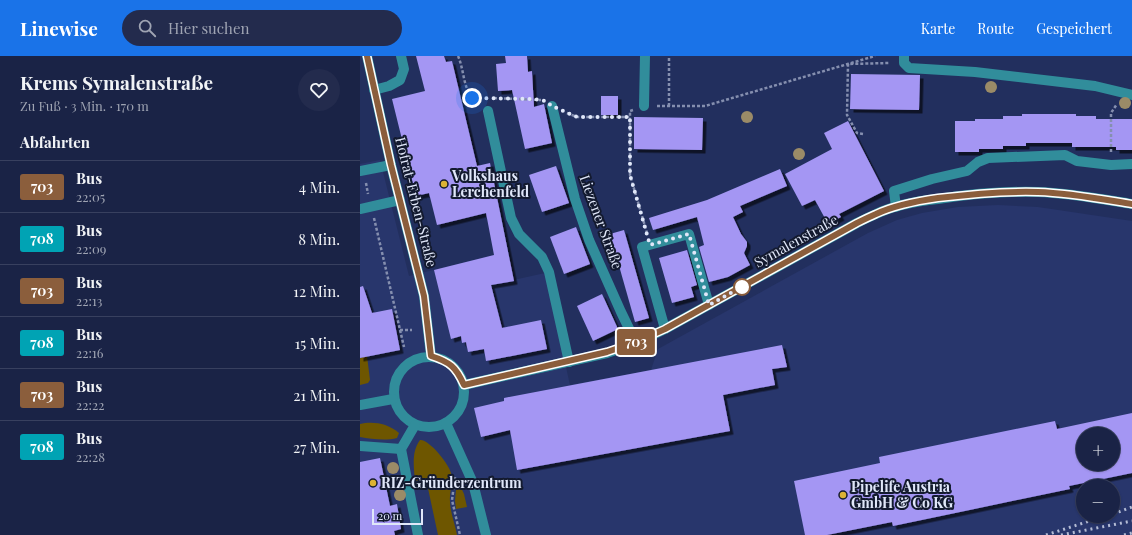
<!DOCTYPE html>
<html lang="de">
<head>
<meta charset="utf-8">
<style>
	body { margin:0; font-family:"Playfair Display",serif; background:#232b4d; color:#f1f3f6; height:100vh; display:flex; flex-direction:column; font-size:15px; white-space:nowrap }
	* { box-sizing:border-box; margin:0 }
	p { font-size:13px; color:#9fa4b3 }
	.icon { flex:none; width:22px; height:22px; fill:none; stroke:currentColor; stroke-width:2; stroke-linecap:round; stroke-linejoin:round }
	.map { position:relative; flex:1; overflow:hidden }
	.drawer { display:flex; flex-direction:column; background:#1a2346; width:360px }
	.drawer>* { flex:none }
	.badge { padding:0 8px; border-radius:3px; font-size:14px; line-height:26px }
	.tools { position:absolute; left:716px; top:371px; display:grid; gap:8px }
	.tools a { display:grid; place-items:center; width:44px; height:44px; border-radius:50%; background:#1a2346; box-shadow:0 1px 3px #0004,0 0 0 1px #38405f; font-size:20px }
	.scale { position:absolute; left:12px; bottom:10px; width:51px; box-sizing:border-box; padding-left:4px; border:2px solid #e0e7f9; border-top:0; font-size:11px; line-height:14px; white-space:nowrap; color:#e0e7f9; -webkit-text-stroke:3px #131a2f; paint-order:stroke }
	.you { position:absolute; width:20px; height:20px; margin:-10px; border:3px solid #fff; border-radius:50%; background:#1a73e8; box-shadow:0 0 0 6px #1a73e833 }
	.map>.badge { position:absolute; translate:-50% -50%; box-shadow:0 0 0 2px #fff }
	h2 { padding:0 20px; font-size:15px; line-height:36px }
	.round { display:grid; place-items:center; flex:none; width:42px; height:42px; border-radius:21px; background:#232b4d }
	.overview { display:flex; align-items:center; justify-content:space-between; height:68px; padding:0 20px }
	h1 { font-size:19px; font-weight:700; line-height:30px }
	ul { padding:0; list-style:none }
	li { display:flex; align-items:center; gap:12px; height:52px; padding:0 20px; border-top:1px solid #38405f }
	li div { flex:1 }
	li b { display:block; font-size:15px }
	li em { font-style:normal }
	li .badge { min-width:44px; font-weight:700; text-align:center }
	header { display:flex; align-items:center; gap:24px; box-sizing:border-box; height:56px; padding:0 20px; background:#1a73e8; color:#fff }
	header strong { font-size:19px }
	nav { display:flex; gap:22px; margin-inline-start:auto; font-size:14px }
	.search { width:280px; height:36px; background:#232b4d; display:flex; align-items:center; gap:10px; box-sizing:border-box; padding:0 14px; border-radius:22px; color:#9fa4b3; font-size:15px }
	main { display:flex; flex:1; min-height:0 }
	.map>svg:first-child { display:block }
	.built { fill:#28366c; fill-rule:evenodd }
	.green { fill:#6e5600 }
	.building { fill:#a496f3; fill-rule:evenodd; filter:url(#shadow) }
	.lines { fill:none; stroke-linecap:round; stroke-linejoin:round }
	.path { stroke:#858faf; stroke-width:2.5; stroke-dasharray:3 2; stroke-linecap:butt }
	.minor { stroke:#318d9b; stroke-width:10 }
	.rail { stroke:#b4bcd5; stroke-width:3; stroke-dasharray:2 4; stroke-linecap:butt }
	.tree { fill:#9b8b67 }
	.line-casing { stroke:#fff; stroke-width:9 }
	.line { stroke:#8b5e3c; stroke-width:6 }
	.walk { stroke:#e0e7f9; stroke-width:4; stroke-dasharray:0 7.2 }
	.poi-dot { fill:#dcb233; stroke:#131a2f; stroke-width:1.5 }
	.stop-dot { fill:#fff; stroke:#8b5e3c; stroke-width:2 }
	.labels { text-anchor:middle; stroke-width:4; stroke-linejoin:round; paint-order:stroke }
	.poi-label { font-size:14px; font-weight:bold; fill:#e0e7f9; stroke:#131a2f; text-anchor:start }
	.street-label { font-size:14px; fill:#e0e7f9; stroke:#131a2f }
</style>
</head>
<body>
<header>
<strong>Linewise</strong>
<div class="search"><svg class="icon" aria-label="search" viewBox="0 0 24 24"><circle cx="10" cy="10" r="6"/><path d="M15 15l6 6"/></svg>Hier suchen</div>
<nav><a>Karte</a><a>Route</a><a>Gespeichert</a></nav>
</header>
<main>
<section class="drawer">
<div class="overview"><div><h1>Krems Symalenstraße</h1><p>Zu Fuß · 3 Min. · 170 m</p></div><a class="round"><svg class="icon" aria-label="heart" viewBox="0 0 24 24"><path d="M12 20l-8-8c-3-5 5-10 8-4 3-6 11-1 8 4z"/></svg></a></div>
<h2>Abfahrten</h2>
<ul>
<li><span class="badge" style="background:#8b5e3c;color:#fff">703</span><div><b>Bus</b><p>22:05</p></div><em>4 Min.</em></li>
<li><span class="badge" style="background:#00a3b4;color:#fff">708</span><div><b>Bus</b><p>22:09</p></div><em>8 Min.</em></li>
<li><span class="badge" style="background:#8b5e3c;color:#fff">703</span><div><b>Bus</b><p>22:13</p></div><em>12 Min.</em></li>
<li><span class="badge" style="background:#00a3b4;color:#fff">708</span><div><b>Bus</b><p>22:16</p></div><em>15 Min.</em></li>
<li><span class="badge" style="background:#8b5e3c;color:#fff">703</span><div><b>Bus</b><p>22:22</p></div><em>21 Min.</em></li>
<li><span class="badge" style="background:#00a3b4;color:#fff">708</span><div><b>Bus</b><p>22:28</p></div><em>27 Min.</em></li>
</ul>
</section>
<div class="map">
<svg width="772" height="479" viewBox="0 0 772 479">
	<defs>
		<filter id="shadow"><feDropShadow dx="3.5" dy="3.5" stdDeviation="0" flood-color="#0009"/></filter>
	</defs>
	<rect width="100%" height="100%" fill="#222f5e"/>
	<!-- built -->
	<path class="built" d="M20 104 49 220 134 199 140 227 185 217 210 329 291 314 298 293 508 177 537 164 562 157 598 151 638 149 678 151 772 165V479H0V108ZM723 378H753V408H723ZM723 430H753V460H723Z"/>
	<!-- green -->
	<g class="green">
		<polygon points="7,300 10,324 8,327 0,329 0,302"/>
		<path d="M5 367C18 366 28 368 39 377L37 382C26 385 11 383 0 381V368Z"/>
		<path d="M60 384C69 383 89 408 91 417 94 426 89 436 90 445 90 456 95 468 97 479H78L66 423 55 425C54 412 51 396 60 384Z"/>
		<polygon points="97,423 104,438 107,451 96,453 95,445"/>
	</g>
	<!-- building -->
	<g class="building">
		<polygon points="56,0 84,0 86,6 92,5 117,110 130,107 154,225 131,229 142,272 181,264 187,293 126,305 124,293 108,296 106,286 102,287 101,280 91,283 74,214 134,199 126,157 77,169 69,137 56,140 32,43 65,35"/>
		<polygon points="145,0 167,0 168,16 172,15 174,51 184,48 192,87 165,93 152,34 138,35 136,8 146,7"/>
		<polygon points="491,18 560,19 559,54 490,53"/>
		<rect x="241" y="40" width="17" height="19"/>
		<polygon points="662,58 716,58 716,60 736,60 736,63 772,63 772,94 756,94 756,91 712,91 712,87 666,87 666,90 643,90 643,93 619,93 619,96 595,96 595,65 615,65 615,63 643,63 643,60 662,60"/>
		<polygon points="274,61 343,62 342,94 274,93"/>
		<polygon points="488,65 524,135 479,158 481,161 468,168 455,144 442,150 425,118 472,93 464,77"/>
		<polygon points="196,110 209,147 182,156 169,119"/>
		<polygon points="420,113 427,130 380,150 383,156 373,161 381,178 387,186 387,190 384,197 390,209 368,221 349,226 339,191 344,189 337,161 293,174 289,162 347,144"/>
		<polygon points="216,171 230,208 204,218 190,181"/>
		<polygon points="264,174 289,262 275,266 250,178"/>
		<polygon points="327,194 337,229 331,231 334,241 312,247 299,202"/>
		<polygon points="3,230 12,257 32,253 40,294 0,302 0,231"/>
		<polygon points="242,238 258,273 233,285 217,250"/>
		<polygon points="422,289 427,311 412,313 415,329 363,339 370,375 157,414 150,374 121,381 114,352 144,345 144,342"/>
		<path d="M772 357V417L709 430 710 433 533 470 532 466 467 479H445L434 425 520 407 519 401 695 365 697 373ZM723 378H753V408H723Z"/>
		<polygon points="20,402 30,450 37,448 41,473 34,475 35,479 0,479 0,406"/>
	</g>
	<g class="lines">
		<!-- path -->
		<g class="path">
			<path d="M98 0C104 13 103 31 112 41L123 42"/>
			<polyline points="134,42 181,44"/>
			<polyline points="297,50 345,50 515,0"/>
			<polyline points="309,50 309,0"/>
			<polyline points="273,54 270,55 270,119 287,177"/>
			<polyline points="207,57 217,61 270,61"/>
			<polyline points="503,78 497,77 487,59 488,8 530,7"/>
			<polyline points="751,96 751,57 757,48"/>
			<polyline points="6,127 8,138"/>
			<polyline points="14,162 44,291"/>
			<polyline points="40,274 52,274"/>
			<polyline points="95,421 92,444 100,479"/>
		</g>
		<!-- minor -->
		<g class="minor">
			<polyline points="7,0 31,109 64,240 71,300"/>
			<polyline points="544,0 544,7 549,12 615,16 735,30 772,39"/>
			<polyline points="14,34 29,30 40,24 44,13 41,0"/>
			<polyline points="192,50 215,143 229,184 261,256 276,287"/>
			<polyline points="284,50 285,0"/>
			<polyline points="128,55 151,162 159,178 182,201 189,216 209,306"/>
			<polyline points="0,115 31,109"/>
			<polyline points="536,151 534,135 572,123 607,115 618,106 628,102 705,99 717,105 751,109 772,108"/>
			<polyline points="0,153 40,144"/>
			<polyline points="305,273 282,191 329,178 349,249"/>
			<circle cx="69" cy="336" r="35"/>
			<path d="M104 329 247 297 276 287 305 273 497 167C503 164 509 161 516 158 535 149 557 145 578 143 611 138 645 135 678 136 710 137 741 143 772 148"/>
			<polyline points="0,349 33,343"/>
			<polyline points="86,367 113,427 126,479"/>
			<polyline points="55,369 41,393 58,479"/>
			<polyline points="0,390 41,393"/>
		</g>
		<!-- rail -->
		<g class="rail">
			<polyline points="753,458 772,451"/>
			<polyline points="686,479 745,460"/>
			<polyline points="701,479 772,465"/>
			<polyline points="764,479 772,477"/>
		</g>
	</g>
	<!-- trees -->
	<g class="tree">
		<circle cx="631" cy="31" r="6"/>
		<circle cx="765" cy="47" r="6"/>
		<circle cx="387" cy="61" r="6"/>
		<circle cx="439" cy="98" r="6"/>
		<circle cx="33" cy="412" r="6"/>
		<circle cx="40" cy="439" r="6"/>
	</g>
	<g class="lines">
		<!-- line casing -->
		<g class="line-casing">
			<path id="line" d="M7 0 31 109 64 240 71 300C90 306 96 311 104 329L247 296 276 286 305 273 497 167C503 164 509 161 516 158 535 149 557 145 578 142 611 138 645 135 678 136 710 137 741 143 772 148"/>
		</g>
		<!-- line -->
		<use href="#line" class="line"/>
		<!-- walk -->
		<polyline class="walk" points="112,42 173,43 185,45 192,50 217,61 270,61 270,119 290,189 329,178 349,249 382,231"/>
	</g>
	<!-- markers -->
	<g class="poi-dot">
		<circle cx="84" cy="128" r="4"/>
		<circle cx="13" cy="427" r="4"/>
		<circle cx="483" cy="439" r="4"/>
	</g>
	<circle class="stop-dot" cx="382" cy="231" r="8"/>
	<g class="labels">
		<!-- poi labels -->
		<g class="poi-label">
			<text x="92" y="125">Volkshaus<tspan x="92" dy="16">Lerchenfeld</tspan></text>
			<text x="21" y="432">RIZ-Gründerzentrum</text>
			<text x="491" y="436">Pipelife Austria<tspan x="491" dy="16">GmbH &amp; Co KG</tspan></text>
		</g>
		<!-- street labels -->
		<g class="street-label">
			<text transform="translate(56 146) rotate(76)" y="5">Hofrat-Erben-Straße</text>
			<text transform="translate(241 166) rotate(70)" y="5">Liezener Straße</text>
			<text transform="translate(436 185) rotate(-29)" y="5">Symalenstraße</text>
		</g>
	</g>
</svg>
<div class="tools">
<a>+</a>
<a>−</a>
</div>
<div class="scale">20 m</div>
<div class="you" style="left:112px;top:42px"></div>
<b class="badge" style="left:276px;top:286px;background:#8b5e3c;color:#fff">703</b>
</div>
</main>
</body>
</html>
